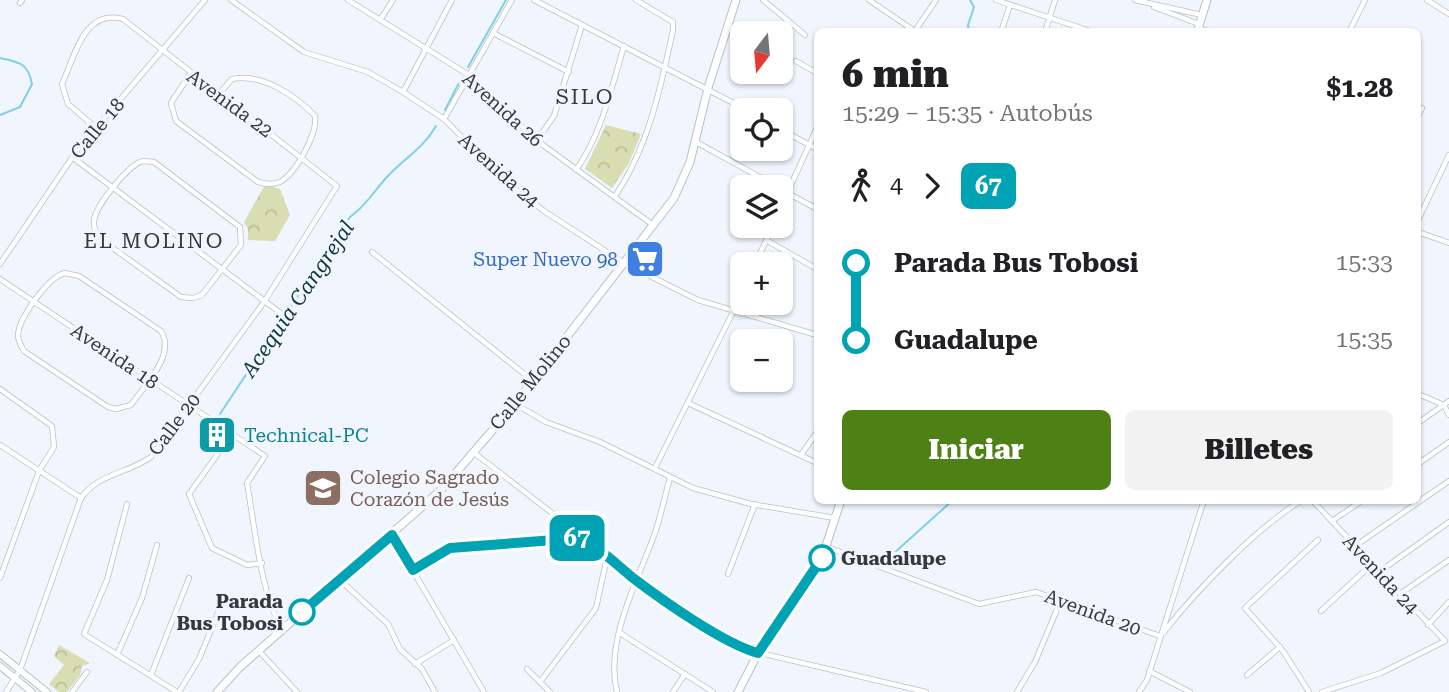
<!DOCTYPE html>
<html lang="es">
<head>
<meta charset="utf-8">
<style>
	body { margin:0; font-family:"Roboto Serif",serif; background:#f2f2f2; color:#202124; height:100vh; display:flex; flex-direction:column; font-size:26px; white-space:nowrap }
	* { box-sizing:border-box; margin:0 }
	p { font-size:23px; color:#757577 }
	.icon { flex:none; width:38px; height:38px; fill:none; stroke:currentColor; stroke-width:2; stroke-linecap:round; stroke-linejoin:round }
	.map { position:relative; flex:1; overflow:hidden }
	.drawer { position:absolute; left:814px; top:28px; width:607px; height:476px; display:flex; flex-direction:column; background:#fff; border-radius:10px; box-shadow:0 2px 5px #0004 }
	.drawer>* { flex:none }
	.badge { padding:0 14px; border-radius:10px; font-size:24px; line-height:46px }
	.needle { width:46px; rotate:196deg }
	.tools { position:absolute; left:730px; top:21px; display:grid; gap:14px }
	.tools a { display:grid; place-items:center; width:63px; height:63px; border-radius:10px; background:#fff; box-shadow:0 2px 5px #0004; font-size:35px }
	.map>.badge { position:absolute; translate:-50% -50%; box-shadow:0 0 0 4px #fff }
	.legs { display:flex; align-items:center; gap:10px; height:77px; padding:0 28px; font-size:23px }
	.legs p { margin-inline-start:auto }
	.headline { display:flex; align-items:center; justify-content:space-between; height:119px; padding:0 28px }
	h1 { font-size:38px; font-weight:800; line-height:52px }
	.action { display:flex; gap:14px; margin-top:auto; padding:14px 28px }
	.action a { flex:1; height:80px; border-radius:10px; background:#4e8115; color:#fff; font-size:28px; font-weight:800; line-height:80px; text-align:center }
	.action a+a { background:#f2f2f2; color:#202124 }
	ul { padding:0 28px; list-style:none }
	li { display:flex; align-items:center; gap:24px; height:77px; font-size:26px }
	li i { display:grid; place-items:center; width:10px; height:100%; margin:0 9px; background:currentColor }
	li i::after { content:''; width:18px; height:18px; margin:-9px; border:5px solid; border-radius:50%; background:#fff }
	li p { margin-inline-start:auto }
	li:first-child i { background:linear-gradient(#0000 50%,currentColor 0) }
	li:last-child i { background:linear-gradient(currentColor 50%,#0000 0) }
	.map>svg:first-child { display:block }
	.park { fill:url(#park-crowns) }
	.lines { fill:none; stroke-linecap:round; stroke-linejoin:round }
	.stream { stroke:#7ed0e6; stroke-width:2 }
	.minor-casing { stroke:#bac0c8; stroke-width:6 }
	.tertiary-casing { stroke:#bac0c8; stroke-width:8 }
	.secondary-casing { stroke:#bac0c8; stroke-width:9 }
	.minor { stroke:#fff; stroke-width:4.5 }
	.tertiary { stroke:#fff; stroke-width:6 }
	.secondary { stroke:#fff; stroke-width:7 }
	.line-1-casing { stroke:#fff; stroke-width:16 }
	.line-1 { stroke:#00a3b4; stroke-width:10 }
	.stop-1-dot { fill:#fff; stroke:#00a3b4; stroke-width:3.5 }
	.labels { text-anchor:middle; stroke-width:7; stroke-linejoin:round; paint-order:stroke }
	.street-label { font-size:19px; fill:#36383c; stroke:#f0f5fe }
	.shop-label { font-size:19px; fill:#366cbe; stroke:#f0f5fe; text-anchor:end }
	.culture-label { font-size:19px; fill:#0d838f; stroke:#f0f5fe; text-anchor:start }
	.education-label { font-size:19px; fill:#785e54; stroke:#f0f5fe; text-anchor:start }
	.stop-label { font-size:19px; font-weight:bold; fill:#36383c; stroke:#f0f5fe; text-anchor:start }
	.neighbourhood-label { font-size:21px; letter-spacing:2px; fill:#363a41; stroke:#f0f5fe }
	.water-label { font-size:21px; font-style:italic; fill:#113842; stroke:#f0f5fe }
</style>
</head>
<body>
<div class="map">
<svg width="1449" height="692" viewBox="0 0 1449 692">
	<defs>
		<pattern id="park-crowns" width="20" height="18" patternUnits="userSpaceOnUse" patternTransform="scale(1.75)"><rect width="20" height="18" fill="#d8ddb2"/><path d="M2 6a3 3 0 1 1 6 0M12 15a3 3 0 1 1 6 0" fill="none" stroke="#babe9a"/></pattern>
	</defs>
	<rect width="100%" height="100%" fill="#f0f5fe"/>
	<!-- park -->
	<g class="park">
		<polygon points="606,125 641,134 629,163 612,188 585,169"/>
		<polygon points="265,185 280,189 290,215 275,241 248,240 248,229 244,222"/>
		<polygon points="59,645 90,663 82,666 80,675 67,692 59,692 49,684 64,665 54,656"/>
	</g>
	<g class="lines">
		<!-- stream -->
		<g class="stream">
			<polyline points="969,32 968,25 974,7 970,0"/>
			<path d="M0 58C19 62 28 63 32 84L20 107 0 115"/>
			<polyline points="468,67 506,0"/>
			<polyline points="445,110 462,77"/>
			<path d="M220 414 350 217C366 206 374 191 387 177 403 159 423 149 436 126"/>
			<polyline points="893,554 953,500"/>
		</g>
		<!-- minor casing -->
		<g class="minor-casing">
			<g id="minor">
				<polyline points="231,0 304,52 368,72 403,92 444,119 507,183 544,211 624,263 698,300 817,335"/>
				<polyline points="348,0 469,75 536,140 653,225"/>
				<polyline points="534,0 747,110"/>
				<polyline points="763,0 805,35"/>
				<polyline points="869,0 916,32"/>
				<polyline points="996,0 1093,32"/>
				<polyline points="1135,0 1202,15"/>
				<polyline points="1427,0 1449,14"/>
				<polyline points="20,3 22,0"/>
				<polyline points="1154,7 1199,24"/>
				<polyline points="380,20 393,0"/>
				<polyline points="1198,27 1209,32"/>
				<polyline points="915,31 936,0"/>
				<polyline points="1001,32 1010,5"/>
				<polyline points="1045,32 1055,0"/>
				<polyline points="1349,32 1365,0"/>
				<polyline points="493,33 569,72"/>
				<polyline points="796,61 817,73"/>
				<path d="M190 74 171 103 176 121 258 182C265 184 272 185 280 182 296 173 318 133 315 116 295 95 262 73 232 79L218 95"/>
				<polyline points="403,92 452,0"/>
				<polyline points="1418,116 1422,108"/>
				<polyline points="444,119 512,0"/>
				<polyline points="780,129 817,149"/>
				<polyline points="537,140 554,116 582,25"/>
				<polyline points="696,142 778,187"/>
				<polyline points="72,157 282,314"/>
				<path d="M143 161 154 162 240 227 241 245 202 295 193 298 181 297 103 241C98 235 93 229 94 221 95 206 129 164 143 161Z"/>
				<path d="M576 170C602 133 611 89 624 46"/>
				<polyline points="780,189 817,209"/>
				<path d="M615 196C648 148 661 87 673 30V22L636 0"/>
				<polyline points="780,209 817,128"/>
				<polyline points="1418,220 1449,155"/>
				<polyline points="1418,232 1449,243"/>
				<polyline points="766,240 817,269"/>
				<polyline points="372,252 533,381"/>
				<polyline points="0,264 78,149 205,0"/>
				<polyline points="755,264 773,226"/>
				<path d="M65 273 79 276 161 331C176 355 145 385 131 405L116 409 108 407 24 351C21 346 18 341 18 335 19 318 48 277 65 273Z"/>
				<path d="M0 279 265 456 247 483C254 521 261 599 283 629"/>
				<polyline points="0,389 52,426 54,447 39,471 0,578"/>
				<polyline points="1418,394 1444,405 1449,415"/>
				<polyline points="688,403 817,463"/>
				<polyline points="515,404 546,422 600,442 693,488 751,504 835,518"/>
				<polyline points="1418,423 1449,401"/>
				<polyline points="232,434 189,494 212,548 247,565 262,563"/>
				<polyline points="0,445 81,498"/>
				<polyline points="473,452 552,513"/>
				<polyline points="801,455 817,432"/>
				<polyline points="1418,464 1449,442"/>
				<polyline points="655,468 742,294"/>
				<polyline points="1312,500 1445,641 1381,673 1322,692"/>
				<polyline points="127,504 107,580 84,634 177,692"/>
				<polyline points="1332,521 1363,500"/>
				<polyline points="392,535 484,692"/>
				<polyline points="1355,546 1449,481"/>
				<polyline points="827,547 979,604 1036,592 1160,636"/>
				<polyline points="413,570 450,548 581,538 636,580 747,650 926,692"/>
				<polyline points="1379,572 1449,522"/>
				<polyline points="728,574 755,504"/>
				<polyline points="340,580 388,624 400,649 422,669 435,692"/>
				<polyline points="1400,594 1449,560"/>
				<polyline points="1321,611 1372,564"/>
				<polyline points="1428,625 1449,602"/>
				<polyline points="620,633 713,692"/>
				<path d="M1163 633C1197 590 1255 529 1302 500"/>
				<polyline points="259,651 297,692"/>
				<polyline points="117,655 142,598 157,545"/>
				<polyline points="415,664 454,640"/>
				<polyline points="527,669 550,692"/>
				<polyline points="1149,671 1190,692"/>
				<polyline points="151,675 189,578"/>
				<polyline points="1247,675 1280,647"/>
				<polyline points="540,682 596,608 607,557"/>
				<path d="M6 692 20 670 81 498C99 473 127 474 151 457L264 302 337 186 123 19C84 8 75 56 62 84L68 104 95 127"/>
				<polyline points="72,692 87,672"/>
				<polyline points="179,692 199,659 222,603"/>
				<path d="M617 692C605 643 635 586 652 541 660 521 664 499 670 478"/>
				<polyline points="673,692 685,674"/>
				<polyline points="1017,692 1035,662 1061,600"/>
				<polyline points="1139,692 1147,680 1204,500"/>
				<polyline points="1309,692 1283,651 1245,608 1318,540"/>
			</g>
		</g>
		<!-- tertiary casing -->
		<g class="tertiary-casing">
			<g id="tertiary">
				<polyline points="0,654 47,692"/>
				<polyline points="0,666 32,692"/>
			</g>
		</g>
		<!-- secondary casing -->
		<g class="secondary-casing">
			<g id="secondary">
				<polyline points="1197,32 1207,0"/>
				<polyline points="217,692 240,667 441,490 515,404 674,198 690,162 708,88 736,0"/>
				<polyline points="738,692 758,653 822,558 841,500"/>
			</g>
		</g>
		<!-- minor -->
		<use href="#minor" class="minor"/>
		<!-- tertiary -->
		<use href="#tertiary" class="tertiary"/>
		<!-- secondary -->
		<use href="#secondary" class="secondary"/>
	</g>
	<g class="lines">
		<!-- line-1 casing -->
		<g class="line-1-casing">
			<path id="line-1" d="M302 612 392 535 413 570 450 548 581 538C600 548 616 564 633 578 662 600 724 644 758 653L822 558"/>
		</g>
		<!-- line-1 -->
		<use href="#line-1" class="line-1"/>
	</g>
	<!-- icons -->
	<defs>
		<g id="supermarket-square" transform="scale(2.0125)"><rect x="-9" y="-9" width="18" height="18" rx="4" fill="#3f7fe0" stroke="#f0f5fe"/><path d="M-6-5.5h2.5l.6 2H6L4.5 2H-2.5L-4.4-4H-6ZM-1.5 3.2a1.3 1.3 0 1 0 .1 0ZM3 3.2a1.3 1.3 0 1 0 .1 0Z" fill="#fff"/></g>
		<g id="building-square" transform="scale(2.0125)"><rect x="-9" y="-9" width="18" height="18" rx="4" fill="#0f9aa8" stroke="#f0f5fe"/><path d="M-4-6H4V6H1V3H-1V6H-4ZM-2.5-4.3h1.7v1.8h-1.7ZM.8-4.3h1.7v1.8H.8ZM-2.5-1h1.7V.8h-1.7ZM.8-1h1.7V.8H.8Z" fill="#fff"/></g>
		<g id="school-square" transform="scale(2.0125)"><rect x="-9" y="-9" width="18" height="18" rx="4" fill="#8d6e63" stroke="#f0f5fe"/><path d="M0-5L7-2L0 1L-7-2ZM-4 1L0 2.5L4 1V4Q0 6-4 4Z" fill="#fff"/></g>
	</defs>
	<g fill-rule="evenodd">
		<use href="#supermarket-square" x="645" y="259"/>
		<use href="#building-square" x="217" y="435"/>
		<use href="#school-square" x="323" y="488"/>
	</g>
	<!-- markers -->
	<g class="stop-1-dot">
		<circle cx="822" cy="558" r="12"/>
		<circle cx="302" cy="612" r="12"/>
	</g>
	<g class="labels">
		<!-- street labels -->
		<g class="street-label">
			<text transform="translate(230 103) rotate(36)" y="7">Avenida 22</text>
			<text transform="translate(503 109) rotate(42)" y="7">Avenida 26</text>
			<text transform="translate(97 128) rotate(-50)" y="7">Calle 18</text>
			<text transform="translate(499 170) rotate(42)" y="7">Avenida 24</text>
			<text transform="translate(115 356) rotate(34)" y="7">Avenida 18</text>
			<text transform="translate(530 382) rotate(-51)" y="7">Calle Molino</text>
			<text transform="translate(174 424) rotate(-53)" y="7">Calle 20</text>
			<text transform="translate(1381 574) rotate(47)" y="7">Avenida 24</text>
			<text transform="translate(1093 612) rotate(20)" y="7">Avenida 20</text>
		</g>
		<!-- shop labels -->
		<g class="shop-label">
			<text x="618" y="266">Super Nuevo 98</text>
		</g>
		<!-- culture labels -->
		<g class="culture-label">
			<text x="244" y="442">Technical-PC</text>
		</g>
		<!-- education labels -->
		<g class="education-label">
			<text x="350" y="484">Colegio Sagrado<tspan x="350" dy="22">Corazón de Jesús</tspan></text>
		</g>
		<!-- stop labels -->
		<g class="stop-label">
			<text x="841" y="565">Guadalupe</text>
			<text x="283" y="608" text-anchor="end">Parada<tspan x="283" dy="22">Bus Tobosi</tspan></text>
		</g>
		<!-- neighbourhood labels -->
		<g class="neighbourhood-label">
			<text x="585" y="104">SILO</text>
			<text x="154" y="248">EL MOLINO</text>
		</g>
		<!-- water labels -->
		<g class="water-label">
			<text transform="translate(298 299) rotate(-56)" y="7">Acequia Cangrejal</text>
		</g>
	</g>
</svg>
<div class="tools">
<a><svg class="needle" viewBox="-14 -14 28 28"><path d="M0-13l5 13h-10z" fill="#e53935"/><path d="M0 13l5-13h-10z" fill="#757577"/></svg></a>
<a><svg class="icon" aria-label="locate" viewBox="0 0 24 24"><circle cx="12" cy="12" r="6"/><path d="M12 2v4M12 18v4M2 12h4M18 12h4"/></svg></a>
<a><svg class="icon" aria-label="layers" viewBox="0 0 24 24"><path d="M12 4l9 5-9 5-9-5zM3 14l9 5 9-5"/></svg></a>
<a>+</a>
<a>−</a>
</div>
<b class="badge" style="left:577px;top:538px;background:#00a3b4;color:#fff">67</b>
<section class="drawer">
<div class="headline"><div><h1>6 min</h1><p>15:29 – 15:35 · Autobús</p></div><b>$1.28</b></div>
<div class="legs"><svg class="icon" aria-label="walk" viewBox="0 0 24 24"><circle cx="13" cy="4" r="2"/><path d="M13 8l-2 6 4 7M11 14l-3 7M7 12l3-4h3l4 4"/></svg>4<svg class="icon" aria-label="forward" viewBox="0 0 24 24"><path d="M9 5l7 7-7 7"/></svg><b class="badge" style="background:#00a3b4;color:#fff">67</b></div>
<ul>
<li><i style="color:#00a3b4"></i><b>Parada Bus Tobosi</b><p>15:33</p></li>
<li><i style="color:#00a3b4"></i><b>Guadalupe</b><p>15:35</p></li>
</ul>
<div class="action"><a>Iniciar</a><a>Billetes</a></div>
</section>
</div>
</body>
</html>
